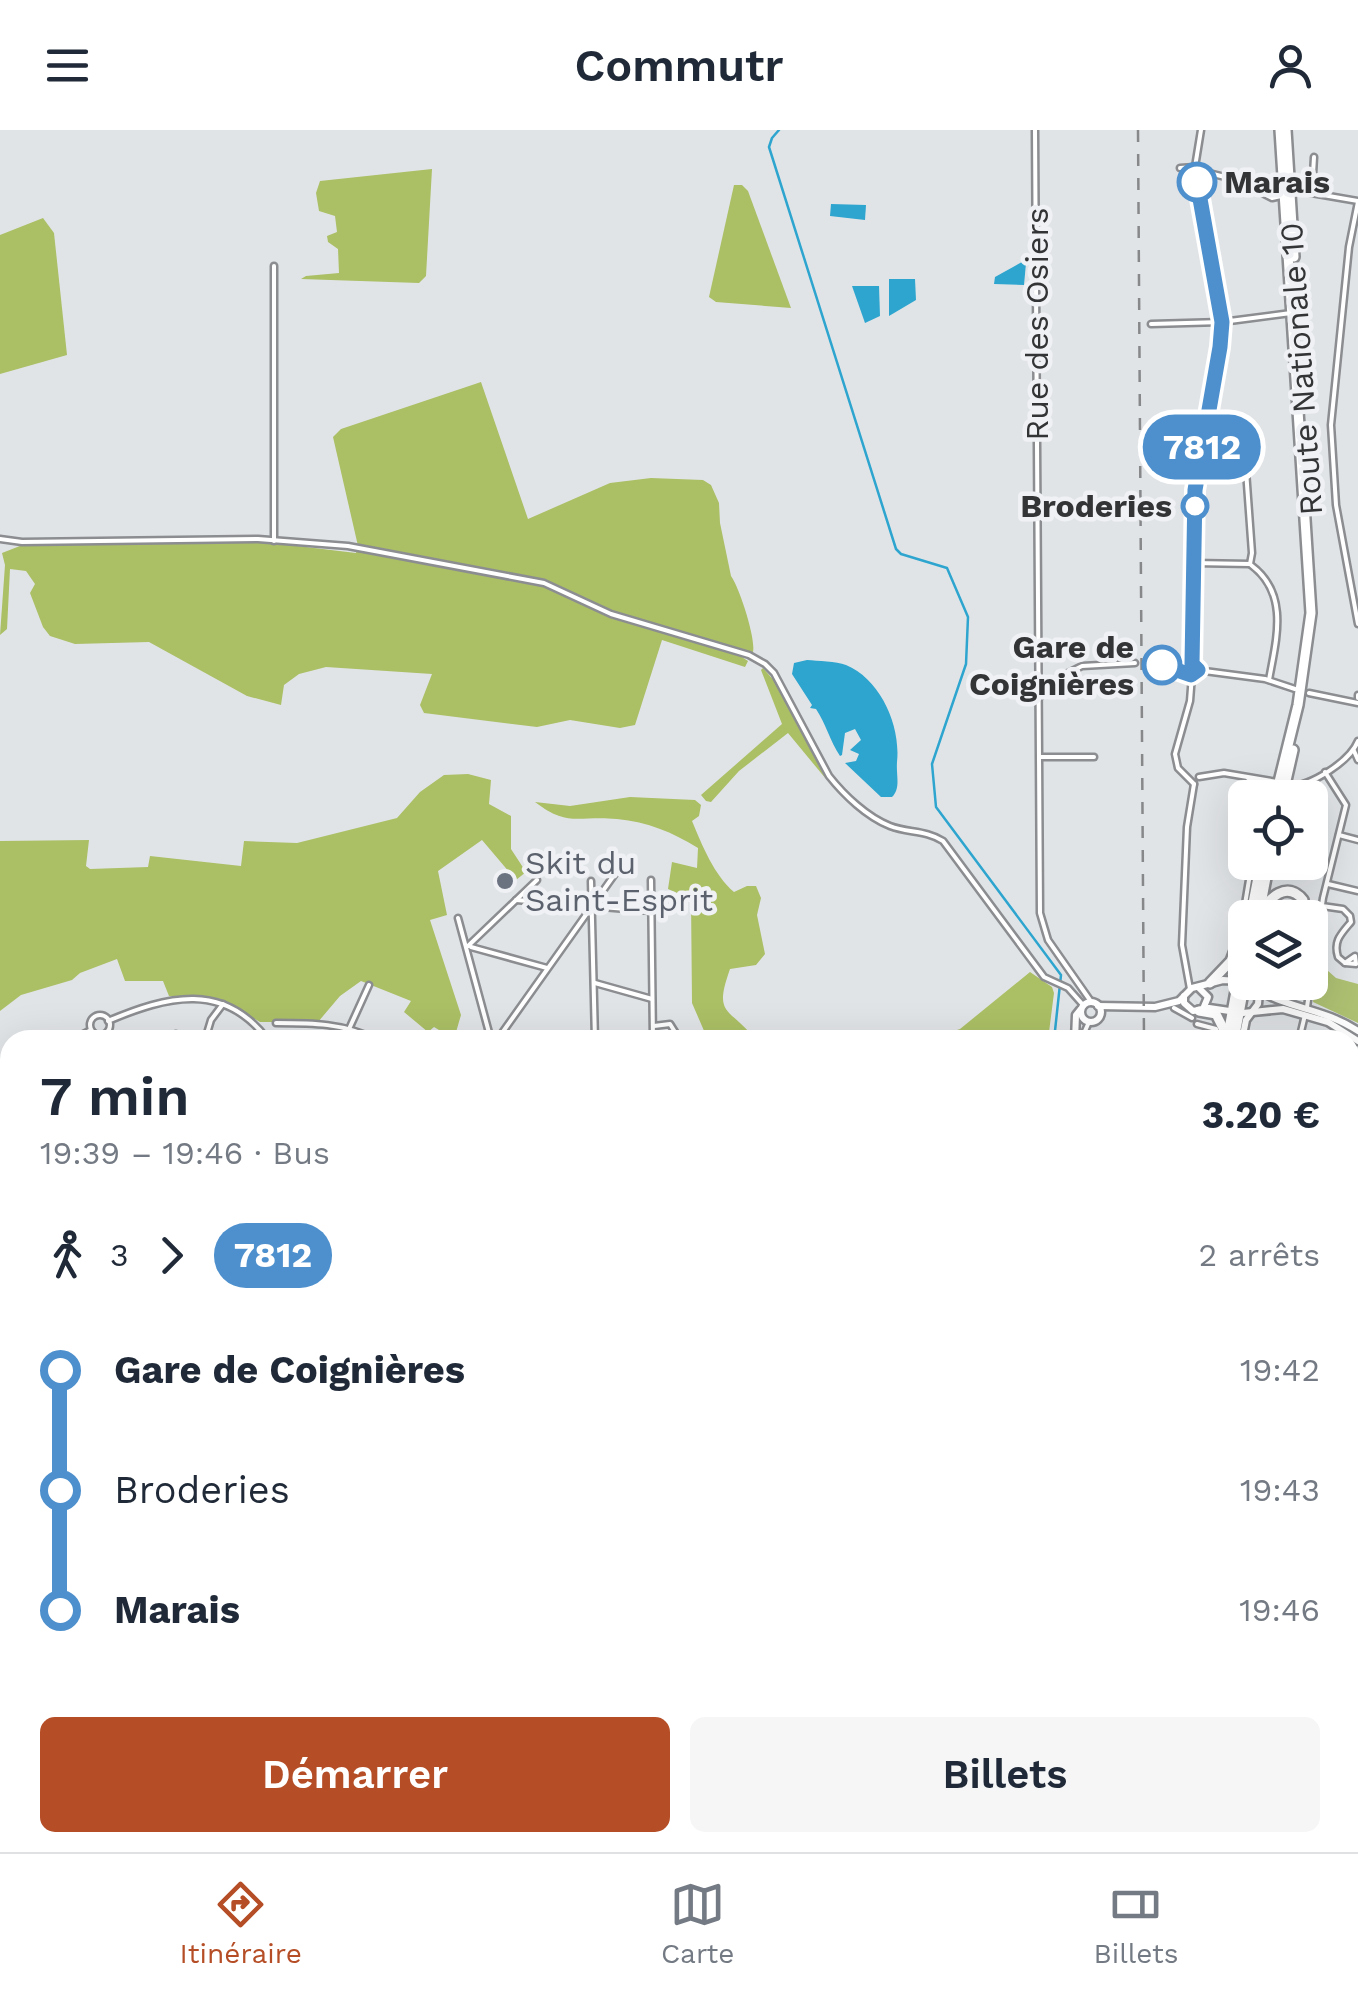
<!DOCTYPE html>
<html lang="fr">
<head>
<meta charset="utf-8">
<style>
	body { margin:0; font-family:"Work Sans",sans-serif; background:#f6f6f7; color:#1f2937; height:100vh; display:flex; flex-direction:column; font-size:38px; white-space:nowrap }
	* { box-sizing:border-box; margin:0 }
	p { font-size:32px; color:#747a83 }
	.icon { flex:none; width:55px; height:55px; fill:none; stroke:currentColor; stroke-width:2; stroke-linecap:round; stroke-linejoin:round }
	.map { position:relative; flex:1; overflow:hidden }
	.details { position:absolute; left:0px; top:900px; width:1360px; height:822px; display:flex; flex-direction:column; background:#fff; border-radius:30px 30px 0 0; box-shadow:0 10px 40px #0002 }
	.details>* { flex:none }
	.badge { padding:0 20px; border-radius:32px; font-size:35px; line-height:65px }
	.buttons { position:absolute; left:1228px; top:650px; display:grid; gap:20px }
	.buttons a { display:grid; place-items:center; width:100px; height:100px; border-radius:15px; background:#fff; box-shadow:0 10px 40px #0002; font-size:50px }
	.map>.badge { position:absolute; translate:-50% -50%; box-shadow:0 0 0 5px #fff }
	.legs { display:flex; align-items:center; gap:15px; height:110px; padding:0 40px; font-size:32px }
	.legs p { margin-inline-start:auto }
	.summary { display:flex; align-items:center; justify-content:space-between; height:170px; padding:0 40px }
	h1 { font-size:55px; font-weight:600; line-height:75px }
	.primary-button { display:flex; gap:20px; margin-top:auto; padding:20px 40px }
	.primary-button a { flex:1; height:115px; border-radius:15px; background:#b54e26; color:#fff; font-size:40px; font-weight:600; line-height:115px; text-align:center }
	.primary-button a+a { background:#f6f6f7; color:#1f2937 }
	ul { padding:0 40px; list-style:none }
	li { display:flex; align-items:center; gap:35px; height:120px; font-size:38px }
	li i { display:grid; place-items:center; width:15px; height:100%; margin:0 12px; background:currentColor }
	li i::after { content:''; width:25px; height:25px; margin:-12px; border:8px solid; border-radius:50%; background:#fff }
	li p { margin-inline-start:auto }
	li:first-child i { background:linear-gradient(#0000 50%,currentColor 0) }
	li:last-child i { background:linear-gradient(currentColor 50%,#0000 0) }
	header { display:flex; justify-content:space-between; align-items:center; height:130px; padding:0 40px; background:#fff; font-size:45px; font-weight:600 }
	.menu { display:flex; justify-content:space-around; align-items:center; height:140px; border-top:2px solid #e0e1e3; background:#fff; font-size:28px; color:#747a83 }
	.menu a { display:grid; justify-items:center; gap:5px }
	.menu .on { color:#b54e26 }
	.map>svg:first-child { display:block }
	.green { fill:#aec172 }
	.forest { fill:#abbf65 }
	.water { fill:#2da5cf }
	.lines { fill:none; stroke-linecap:round; stroke-linejoin:round }
	.stream { stroke:#2da5cf; stroke-width:2.5 }
	.minor-casing { stroke:#8b8d90; stroke-width:9 }
	.tertiary-casing { stroke:#8b8d90; stroke-width:11 }
	.primary-casing { stroke:#8b8d90; stroke-width:14 }
	.minor { stroke:#fff; stroke-width:4 }
	.tertiary { stroke:#fff; stroke-width:6 }
	.primary { stroke:#fff; stroke-width:9 }
	.rail { stroke:#86888a; stroke-width:2.5; stroke-dasharray:12 12; stroke-linecap:butt }
	.line-1-casing { stroke:#fff; stroke-width:22 }
	.line-1 { stroke:#4d90cd; stroke-width:15 }
	.stop-1-dot { fill:#fff; stroke:#4d90cd; stroke-width:5 }
	.worship-dot { fill:#6b7280; stroke:#eff1f4; stroke-width:4 }
	.labels { text-anchor:middle; stroke-width:9; stroke-linejoin:round; paint-order:stroke }
	.stop-label { font-size:32px; font-weight:bold; fill:#333435; stroke:#eff1f4; text-anchor:end }
	.street-label { font-size:32px; fill:#333435; stroke:#eff1f4 }
	.worship-label { font-size:32px; fill:#5b616d; stroke:#eff1f4; text-anchor:start }
</style>
</head>
<body>
<header><svg class="icon" aria-label="menu" viewBox="0 0 24 24"><path d="M4 6h16M4 12h16M4 18h16"/></svg>Commutr<svg class="icon" aria-label="person" viewBox="0 0 24 24"><circle cx="12" cy="8" r="4"/><path d="M4 21q1-7 8-7t8 7"/></svg></header>
<div class="map">
<svg width="1358" height="1722" viewBox="0 0 1358 1722">
	<rect width="100%" height="100%" fill="#e1e4e7"/>
	<!-- green -->
	<g class="green">
		<polygon points="1318,832 1336,848 1358,854 1358,893 1313,872"/>
		<polygon points="10,963 10,1019 0,1012 0,975"/>
		<polygon points="802,1713 804,1722 583,1722 578,1713"/>
	</g>
	<!-- forest -->
	<g class="forest">
		<polygon points="432,39 426,146 419,153 301,149 306,146 339,143 338,119 328,112 327,106 337,102 335,86 319,81 316,63 320,51"/>
		<polygon points="734,55 742,55 748,61 791,178 716,172 709,167"/>
		<polygon points="43,88 54,103 67,225 0,244 0,105"/>
		<path d="M481 252 528 389 610 353 651 348 703 350 711 355 719 373 720 393 731 446C739 457 756 508 753 522L739 520 737 524 748 531 745 537 662 510 635 595 620 598 570 590 537 597 424 583 420 575 432 544 326 537 299 544 284 555 281 575 247 566 149 512 75 514 50 506 43 497 30 463 35 454 26 441 10 439 7 499 0 505 5 435 2 423 25 414 264 412 356 423 358 416 333 307 341 299Z"/>
		<polygon points="763,538 776,553 826,649 788,603 739,641 711,672 706,671 701,665 782,594 761,540"/>
		<polygon points="468,644 491,650 489,674 511,686 511,719 526,742 516,750 482,710 438,741 447,785 430,790 461,885 454,909 434,897 428,902 404,882 411,871 361,851 340,866 318,892 260,892 218,868 169,866 163,851 125,851 117,829 80,843 72,850 21,865 0,881 0,711 89,710 86,736 90,739 148,737 150,726 241,736 244,711 297,713 397,688 420,662 444,645"/>
		<path d="M630 667 695 670 701 675 699 686 692 691C702 715 714 745 734 762L747 756H756L761 768 757 785 765 824 756 835 730 839C713 887 729 876 756 910H708L692 873 691 769 668 759 672 732 697 738 698 718C672 702 648 692 617 689 578 685 569 698 535 672L570 676Z"/>
		<polygon points="1030,842 1052,857 1054,863 1048,910 928,910 960,899"/>
	</g>
	<!-- water -->
	<g class="water">
		<polygon points="831,74 866,75 865,90 830,86"/>
		<polygon points="1022,132 1026,133 1024,155 994,154 995,147"/>
		<polygon points="889,149 915,149 916,170 889,186"/>
		<polygon points="852,156 879,156 880,186 865,193"/>
		<path d="M807 530C818 531 836 531 846 535 880 549 901 595 897 632 896 646 901 658 892 667H881L845 633 856 631 859 624 850 620 861 610 855 599 845 603 842 625 840 626C830 611 826 594 816 579L810 578 812 575 792 544 794 533Z"/>
	</g>
	<g class="lines">
		<!-- stream -->
		<polyline class="stream" points="779,0 772,8 769,17 896,419 901,424 947,438 968,487 966,534 932,634 936,677 1061,845 1054,910"/>
		<!-- minor casing -->
		<g class="minor-casing">
			<g id="minor">
				<polyline points="1035,0 1040,783 1048,810 1092,873"/>
				<polyline points="1180,38 1195,37"/>
				<polyline points="1197,40 1237,50 1272,68 1281,66"/>
				<polyline points="1294,60 1358,71"/>
				<polyline points="1312,61 1314,27"/>
				<polyline points="1358,72 1349,117 1331,295 1336,375 1358,494"/>
				<polyline points="1151,194 1222,192 1291,183"/>
				<path d="M0 409 22 412 258 409 348 416 544 453 611 484 749 525 765 534 774 543 829 646C844 665 867 687 890 696 908 703 926 700 943 711L1044 847 1068 858 1084 876"/>
				<polyline points="274,411 274,136"/>
				<polyline points="1194,433 1250,434 1252,423 1244,313 1235,306 1205,300"/>
				<path d="M1251 435C1290 464 1276 510 1269 550"/>
				<polyline points="1197,540 1192,535 1196,352 1220,217 1222,192 1195,37 1201,0"/>
				<polyline points="1197,540 1265,549 1295,559"/>
				<polyline points="1309,563 1358,573"/>
				<polyline points="1358,565 1358,568"/>
				<polyline points="1039,568 1066,544 1082,536 1135,533"/>
				<polyline points="1354,621 1358,630"/>
				<polyline points="1040,627 1094,627"/>
				<polyline points="1199,647 1224,643 1277,652"/>
				<polyline points="1248,648 1278,657"/>
				<polyline points="1257,652 1263,668"/>
				<polyline points="1194,654 1178,638 1175,624 1190,571 1192,545 1197,540"/>
				<path d="M1287 657C1312 656 1350 631 1358 611"/>
				<polyline points="1339,705 1358,710"/>
				<polyline points="651,750 653,910"/>
				<polyline points="591,751 595,910"/>
				<polyline points="1328,754 1358,761"/>
				<polyline points="516,770 651,781"/>
				<path d="M1322 776 1343 779 1350 786 1351 792C1341 804 1333 811 1338 827L1345 833"/>
				<polyline points="458,788 491,910"/>
				<polyline points="1242,792 1252,732"/>
				<polyline points="468,816 537,750"/>
				<polyline points="471,817 547,838"/>
				<polygon points="1355,826 1356,834 1345,833"/>
				<polyline points="595,853 652,869"/>
				<polyline points="1190,859 1182,815 1187,697 1194,654"/>
				<polyline points="1307,877 1323,768 1346,675 1325,642"/>
				<polyline points="1174,878 1192,888"/>
				<circle cx="100" cy="895" r="10"/>
				<path d="M108 891C167 866 224 851 268 910"/>
				<path d="M276 893C310 893 346 893 376 910"/>
				<polyline points="1197,894 1216,899 1220,910"/>
				<polyline points="654,896 670,894 680,910"/>
				<polyline points="349,899 369,855"/>
				<polyline points="166,908 176,904 191,908"/>
				<polyline points="72,910 91,900"/>
				<polyline points="205,910 211,890 223,874"/>
				<polyline points="497,910 622,734"/>
				<polyline points="1081,910 1089,892"/>
				<polyline points="1299,910 1305,885"/>
				<polyline points="1350,948 1358,930"/>
				<polyline points="0,974 10,962"/>
				<polyline points="1350,980 1358,984"/>
				<polyline points="1350,1001 1358,988"/>
				<polyline points="1350,1037 1358,1043"/>
				<polyline points="0,1042 10,1049"/>
				<polyline points="0,1080 10,1089"/>
				<polyline points="6,1124 10,1118"/>
				<polyline points="1350,1149 1358,1147"/>
				<polyline points="10,1297 5,1316 10,1338"/>
				<polyline points="0,1347 10,1344"/>
				<polyline points="0,1422 10,1420"/>
				<polyline points="1350,1427 1358,1426"/>
				<polyline points="0,1469 10,1466"/>
				<polyline points="0,1521 10,1511"/>
				<polyline points="0,1619 10,1617"/>
				<polyline points="1356,1645 1358,1644"/>
				<polyline points="1350,1696 1358,1695"/>
				<polyline points="0,1699 10,1700"/>
				<polyline points="79,1712 107,1722"/>
				<polyline points="276,1712 278,1722"/>
				<polyline points="318,1712 319,1722"/>
				<polyline points="808,1712 810,1722"/>
				<polyline points="926,1712 938,1722"/>
				<polyline points="1191,1712 1193,1722"/>
				<polyline points="218,1716 218,1722"/>
				<polyline points="113,1722 115,1712"/>
				<polyline points="137,1722 139,1712"/>
				<polyline points="816,1722 824,1715"/>
				<polyline points="840,1722 845,1717"/>
				<polyline points="1061,1722 1067,1712"/>
				<polyline points="1061,1722 1064,1712"/>
				<polyline points="1205,1722 1204,1716 1225,1712"/>
				<polyline points="1211,1722 1261,1713"/>
			</g>
		</g>
		<!-- tertiary casing -->
		<g class="tertiary-casing">
			<g id="tertiary">
				<polyline points="1199,858 1208,867 1203,879"/>
				<path d="M1258 860C1290 879 1325 879 1358 901"/>
				<polyline points="1184,866 1184,873 1193,881 1209,878 1243,883 1283,879 1328,892 1358,911"/>
				<circle cx="1091" cy="882" r="10"/>
				<polyline points="1098,876 1155,877 1179,871 1192,858 1223,850 1239,851"/>
				<polyline points="1075,910 1076,885 1080,880"/>
				<polyline points="1242,910 1246,890 1258,874 1259,862"/>
				<polyline points="0,1574 10,1563"/>
				<polyline points="1350,1634 1358,1633"/>
				<polyline points="946,1722 951,1712"/>
				<polyline points="1112,1722 1115,1712"/>
			</g>
		</g>
		<!-- primary casing -->
		<g class="primary-casing">
			<g id="primary">
				<polyline points="1286,0 1294,127"/>
				<polyline points="1275,668 1298,575 1311,483 1280,0"/>
				<polyline points="1282,668 1293,620"/>
				<polyline points="1261,774 1269,732"/>
				<path d="M1259 784C1269 768 1287 750 1303 770L1302 786"/>
				<polyline points="1250,788 1261,732"/>
				<polyline points="1255,852 1259,861"/>
				<polyline points="1210,853 1231,831 1245,794"/>
				<polyline points="1199,881 1216,884 1225,902"/>
				<polyline points="1227,910 1245,812"/>
				<polyline points="1234,910 1245,852"/>
				<polyline points="1120,1722 1124,1712"/>
				<polyline points="1129,1722 1133,1712"/>
			</g>
		</g>
		<!-- minor -->
		<use href="#minor" class="minor"/>
		<!-- tertiary -->
		<use href="#tertiary" class="tertiary"/>
		<!-- primary -->
		<use href="#primary" class="primary"/>
		<!-- rail -->
		<g class="rail">
			<polyline points="1138,0 1144,910"/>
			<polyline points="967,1722 972,1712"/>
		</g>
	</g>
	<g class="lines">
		<!-- line-1 casing -->
		<g class="line-1-casing">
			<polyline id="line-1" points="1162,535 1191,545 1198,540 1192,534 1195,360 1220,217 1222,192 1197,52"/>
		</g>
		<!-- line-1 -->
		<use href="#line-1" class="line-1"/>
	</g>
	<!-- markers -->
	<g class="stop-1-dot">
		<circle cx="1197" cy="52" r="18"/>
		<circle cx="1195" cy="376" r="12"/>
		<circle cx="1162" cy="535" r="18"/>
	</g>
	<circle class="worship-dot" cx="505" cy="751" r="10"/>
	<g class="labels">
		<!-- stop labels -->
		<g class="stop-label">
			<text x="1224" y="63" text-anchor="start">Marais</text>
			<text x="1172" y="387">Broderies</text>
			<text x="1134" y="528">Gare de<tspan x="1134" dy="37">Coignières</tspan></text>
		</g>
		<!-- street labels -->
		<g class="street-label">
			<text transform="translate(1037 194) rotate(-90)" y="11">Rue des Osiers</text>
			<text transform="translate(1301 239) rotate(-94)" y="11">Route Nationale 10</text>
		</g>
		<!-- worship labels -->
		<g class="worship-label">
			<text x="525" y="744">Skit du<tspan x="525" dy="37">Saint-Esprit</tspan></text>
		</g>
	</g>
</svg>
<div class="buttons">
<a><svg class="icon" aria-label="locate" viewBox="0 0 24 24"><circle cx="12" cy="12" r="6"/><path d="M12 2v4M12 18v4M2 12h4M18 12h4"/></svg></a>
<a><svg class="icon" aria-label="layers" viewBox="0 0 24 24"><path d="M12 4l9 5-9 5-9-5zM3 14l9 5 9-5"/></svg></a>
</div>
<b class="badge" style="left:1202px;top:317px;background:#4d90cd;color:#fff">7812</b>
<section class="details">
<div class="summary"><div><h1>7 min</h1><p>19:39 – 19:46 · Bus</p></div><b>3.20 €</b></div>
<div class="legs"><svg class="icon" aria-label="walk" viewBox="0 0 24 24"><circle cx="13" cy="4" r="2"/><path d="M13 8l-2 6 4 7M11 14l-3 7M7 12l3-4h3l4 4"/></svg>3<svg class="icon" aria-label="forward" viewBox="0 0 24 24"><path d="M9 5l7 7-7 7"/></svg><b class="badge" style="background:#4d90cd;color:#fff">7812</b><p>2 arrêts</p></div>
<ul>
<li><i style="color:#4d90cd"></i><b>Gare de Coignières</b><p>19:42</p></li>
<li><i style="color:#4d90cd"></i><span>Broderies</span><p>19:43</p></li>
<li><i style="color:#4d90cd"></i><b>Marais</b><p>19:46</p></li>
</ul>
<div class="primary-button"><a>Démarrer</a><a>Billets</a></div>
</section>
</div>
<nav class="menu">
<a class="on"><svg class="icon" aria-label="directions" viewBox="0 0 24 24"><path d="M12 3l9 9-9 9-9-9zM9 14v-3h6M13 9l2 2-2 2"/></svg>Itinéraire</a>
<a><svg class="icon" aria-label="map" viewBox="0 0 24 24"><path d="M3 6l6-2 6 2 6-2v14l-6 2-6-2-6 2zM9 4v14M15 6v14"/></svg>Carte</a>
<a><svg class="icon" aria-label="tickets" viewBox="0 0 24 24"><path d="M3 7h18v10H3zM15 7v10"/></svg>Billets</a>
</nav>
</body>
</html>
